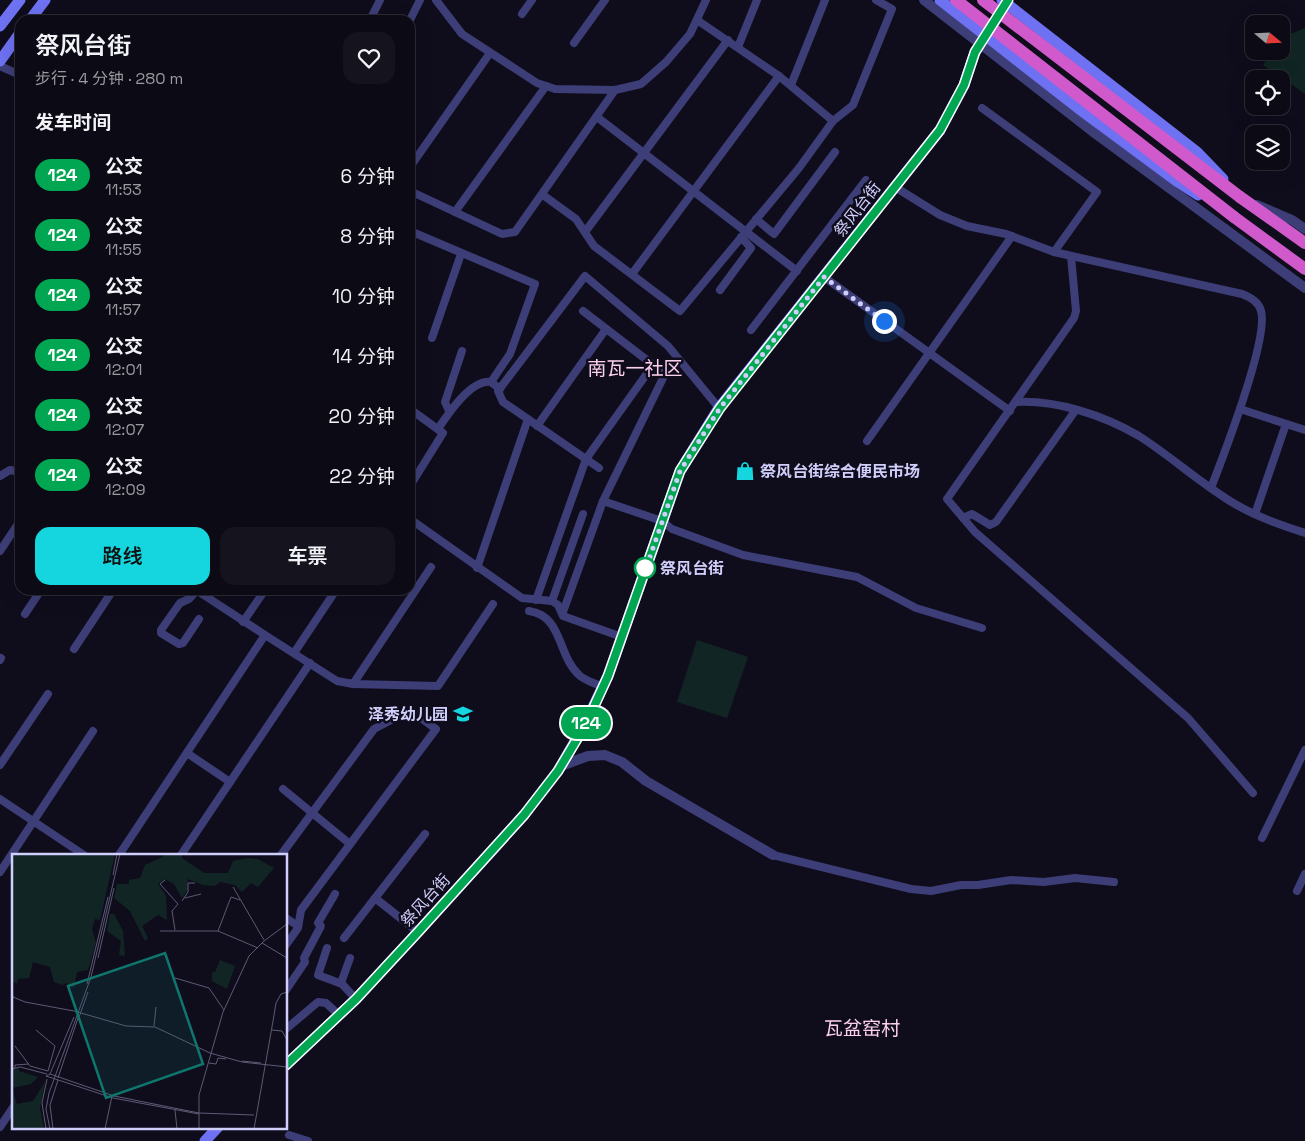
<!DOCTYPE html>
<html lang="zh">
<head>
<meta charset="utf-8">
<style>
	body { margin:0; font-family:"Space Grotesk","Noto Sans SC",sans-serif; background:#14131e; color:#f1f3f6; height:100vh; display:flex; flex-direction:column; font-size:19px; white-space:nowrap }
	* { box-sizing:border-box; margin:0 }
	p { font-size:16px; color:#9a9aa0 }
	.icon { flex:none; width:28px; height:28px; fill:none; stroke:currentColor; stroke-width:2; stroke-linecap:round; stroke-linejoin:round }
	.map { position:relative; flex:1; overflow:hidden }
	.details { position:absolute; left:15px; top:15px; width:400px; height:580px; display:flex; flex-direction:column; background:#0b0a15; border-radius:15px; box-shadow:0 5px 20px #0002,0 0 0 1px #2b2b34 }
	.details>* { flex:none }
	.badge { padding:0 10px; border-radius:16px; font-size:18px; line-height:32px }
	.needle { width:32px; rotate:109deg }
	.buttons { position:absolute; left:1245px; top:15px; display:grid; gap:10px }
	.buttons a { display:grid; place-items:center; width:45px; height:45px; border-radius:10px; background:#0b0a15; box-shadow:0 5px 20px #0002,0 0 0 1px #2b2b34; font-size:25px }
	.you { position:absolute; width:25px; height:25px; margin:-12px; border:4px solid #fff; border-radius:50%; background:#1a73e8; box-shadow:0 0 0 8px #1a73e833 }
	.map>.badge { position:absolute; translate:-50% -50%; box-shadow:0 0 0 2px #fff }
	h2 { padding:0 20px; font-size:19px; line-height:45px }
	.round { display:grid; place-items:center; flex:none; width:52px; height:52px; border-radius:15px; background:#14131e }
	.summary { display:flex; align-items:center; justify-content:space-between; height:85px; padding:0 20px }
	h1 { font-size:24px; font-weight:600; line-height:38px }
	.cta { display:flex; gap:10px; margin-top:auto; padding:10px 20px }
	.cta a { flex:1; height:58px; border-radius:15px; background:#15d6df; color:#111; font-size:20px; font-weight:600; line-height:58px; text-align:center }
	.cta a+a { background:#14131e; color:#f1f3f6 }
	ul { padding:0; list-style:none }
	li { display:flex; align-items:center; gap:15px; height:60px; padding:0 20px }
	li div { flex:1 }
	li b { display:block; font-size:19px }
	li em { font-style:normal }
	li .badge { min-width:55px; font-weight:700; text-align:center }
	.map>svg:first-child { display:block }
	.green { fill:#112624 }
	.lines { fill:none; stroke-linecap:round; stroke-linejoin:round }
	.minor { stroke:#3d3e77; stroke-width:8 }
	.tertiary { stroke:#3d3e77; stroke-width:10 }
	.secondary { stroke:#6e71f1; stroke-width:11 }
	.trunk { stroke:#d05acb; stroke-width:12 }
	.tertiary-bridge { stroke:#3d3e77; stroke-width:10 }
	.secondary-bridge { stroke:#6e71f1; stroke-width:11 }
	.trunk-bridge { stroke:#d05acb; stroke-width:12 }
	.line-casing { stroke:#fff; stroke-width:11 }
	.line { stroke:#00a651; stroke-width:8 }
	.walk { stroke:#d0cefa; stroke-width:5; stroke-dasharray:0 9 }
	.stop-dot { fill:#fff; stroke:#00a651; stroke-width:2.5 }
	.labels { text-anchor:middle; stroke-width:5; stroke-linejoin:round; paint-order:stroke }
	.street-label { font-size:16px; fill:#d0cefa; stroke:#0f0d1c }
	.poi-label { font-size:16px; font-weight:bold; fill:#d0cefa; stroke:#0f0d1c; text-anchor:start }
	.stop-label { font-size:16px; font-weight:bold; fill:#d0cefa; stroke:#0f0d1c; text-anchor:start }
	.quarter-label { font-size:19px; fill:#fbcfed; stroke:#0f0d1c }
	.inset-road { fill:none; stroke:#5c5a75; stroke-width:1 }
	.view { fill:#0f766e; fill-opacity:0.15; stroke:#0f766e; stroke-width:2.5 }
	.inset-edge { fill:none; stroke:#d0cefa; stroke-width:2.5 }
</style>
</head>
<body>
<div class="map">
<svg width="1305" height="1141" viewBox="0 0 1305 1141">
	<rect width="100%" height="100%" fill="#0f0d1c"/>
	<!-- green -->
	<g class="green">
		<polygon points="1305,28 1305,94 1263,65 1272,51 1281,51 1281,38"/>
		<polygon points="697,640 748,657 727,718 677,702"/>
	</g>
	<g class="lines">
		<!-- minor -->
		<g class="minor">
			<polyline points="436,0 462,34 537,83 555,89 615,90 641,84 666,62 690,34 706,0"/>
			<polyline points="522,14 532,0"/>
			<polyline points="370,20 380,0"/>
			<polyline points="410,20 420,0"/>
			<polyline points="697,20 779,76 833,121"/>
			<polyline points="574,43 605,0"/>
			<polyline points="738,47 757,0"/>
			<polyline points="0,66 20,75"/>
			<polyline points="791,85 825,0"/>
			<polyline points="982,108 1097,192 1054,252"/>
			<polyline points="597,117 797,271"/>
			<polyline points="410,167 490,53"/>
			<path d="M895 187 940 215 967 226 1006 234 1054 252 1242 294C1250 297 1259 302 1261 311 1269 338 1223 457 1211 488"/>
			<polyline points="410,191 502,234 515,232 615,90"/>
			<polyline points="543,195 576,219 594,246 680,311 799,168 833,121 853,105 892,9 876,0"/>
			<polyline points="455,212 546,86"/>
			<polyline points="756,219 774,234 835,152"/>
			<polyline points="410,231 535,284 510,354 491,382 500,389"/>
			<polyline points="585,232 728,40"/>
			<polyline points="1071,256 1076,311 1074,318 947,499 975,532 1188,718 1253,793"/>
			<polyline points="632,274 779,76"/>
			<polyline points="824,277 1010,411"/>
			<polyline points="720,290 751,248 741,237"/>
			<polyline points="583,311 665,374 603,501 662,521 672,529 743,555 857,577 916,608 982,628"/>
			<polyline points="751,330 866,180"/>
			<polyline points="432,338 461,254"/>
			<path d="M1016 402C1057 400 1103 415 1139 436 1172 457 1201 484 1235 504 1257 517 1281 525 1305 533"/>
			<polyline points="410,409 443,433 410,486"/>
			<polyline points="1240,409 1305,430"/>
			<polyline points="449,411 445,402 462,351"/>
			<polyline points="537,426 606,329"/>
			<path d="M438 429C448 414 471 379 491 382"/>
			<polyline points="867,441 1012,236"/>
			<polyline points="599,468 503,402 498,391 585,276 668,346 719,408"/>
			<polyline points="0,476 10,470 20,472"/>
			<polyline points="1255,514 1286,424"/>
			<polyline points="963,518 972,514 990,525 996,522 1075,411"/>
			<polyline points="410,519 522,598 552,601 558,605 563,616 622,637"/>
			<polyline points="0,551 20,521"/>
			<polyline points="477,568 528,419"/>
			<polyline points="197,590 189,599 180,603 161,630 161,633 179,644 183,643 199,619"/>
			<polyline points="536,600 586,459 653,365"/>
			<polyline points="552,601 583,514"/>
			<path d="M529 611C563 616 557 655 579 675 585 681 595 683 603 687"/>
			<polyline points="563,612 603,501"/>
			<polyline points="25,614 41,590"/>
			<polyline points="243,622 265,590"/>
			<polyline points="265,635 337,681 353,684 438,686 493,604"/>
			<polyline points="74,649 113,590"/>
			<polyline points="294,653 336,590"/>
			<polyline points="0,660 1,658"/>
			<polyline points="353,684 431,567"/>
			<polyline points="187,753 230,782"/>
			<polyline points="0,765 48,694"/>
			<polyline points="283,789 350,844"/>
			<polyline points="0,799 84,855"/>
			<polyline points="1262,838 1305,750"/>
			<polyline points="119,855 265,635 196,590"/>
			<polyline points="181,855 310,663"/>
			<polyline points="281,855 374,729 410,710 436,729 301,910 298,928 286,945"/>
			<polyline points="773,855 911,889 931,891 961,885 978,885 1011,880 1044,882 1075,878 1114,882"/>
			<polyline points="0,872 93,731"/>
			<polyline points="1297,891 1305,874"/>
			<polyline points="375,898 418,932"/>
			<polyline points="286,918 298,926"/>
			<polyline points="344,938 425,834"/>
			<polyline points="327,948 318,975 342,984 356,999"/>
			<polyline points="341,983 350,958"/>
			<polyline points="286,990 305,962 304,958 321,926 318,923 335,894"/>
			<polyline points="286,1029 318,1002 326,1003 339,1015"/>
			<polyline points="0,1127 14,1106"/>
			<polyline points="289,1135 308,1141"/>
		</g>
		<!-- tertiary -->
		<g class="tertiary">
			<polyline points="1257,205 1292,220 1305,229"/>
			<polyline points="1225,229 1305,288"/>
			<polyline points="561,766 588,756 605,755 622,762 646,781 773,855"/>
		</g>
		<!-- secondary -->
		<g class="secondary">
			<polyline points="30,20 45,0"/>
			<polyline points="0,26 20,0"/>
			<polyline points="0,61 20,33"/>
			<polyline points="286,1065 356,999 418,932 524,815 558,771 585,724 608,676 680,471 719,408 940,130 964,85 975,52 1005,6"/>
			<polyline points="205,1141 218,1127"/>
		</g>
		<!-- trunk -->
		<g class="trunk">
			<polyline points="1240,197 1305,243"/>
			<polyline points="1234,217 1305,269"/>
		</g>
		<!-- tertiary-bridge -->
		<polyline class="tertiary-bridge" points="924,0 1096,134 1225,229"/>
		<!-- secondary-bridge -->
		<g class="secondary-bridge">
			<polyline points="940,0 1078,108 1178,182 1198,195"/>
			<polyline points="1002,0 1197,152 1223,179"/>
		</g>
		<!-- trunk-bridge -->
		<g class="trunk-bridge">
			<polyline points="956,0 1234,217"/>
			<polyline points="983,0 1240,197"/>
		</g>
	</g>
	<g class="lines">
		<!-- line casing -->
		<g class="line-casing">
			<polyline id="line" points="286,1065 356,999 418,932 524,815 558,771 586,724 608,676 680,471 720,408 940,130 964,85 975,52 1008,0"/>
		</g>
		<!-- line -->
		<use href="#line" class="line"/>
		<!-- walk -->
		<polyline class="walk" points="645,568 645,571 680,471 720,408 824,277 884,321"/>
	</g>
	<!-- icons -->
	<defs>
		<g id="shop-bare" transform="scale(1.5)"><path d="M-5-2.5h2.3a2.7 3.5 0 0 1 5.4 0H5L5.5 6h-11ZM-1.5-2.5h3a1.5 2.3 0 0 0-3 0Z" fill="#15d6df" stroke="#0f0d1c" stroke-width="2.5" paint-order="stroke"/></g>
		<g id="school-bare" transform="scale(1.5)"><path d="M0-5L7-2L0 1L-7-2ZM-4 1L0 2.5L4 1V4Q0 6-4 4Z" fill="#15d6df" stroke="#0f0d1c" stroke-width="2.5" paint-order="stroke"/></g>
	</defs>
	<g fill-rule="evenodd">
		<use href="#shop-bare" x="745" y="471"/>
		<use href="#school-bare" x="463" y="714"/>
	</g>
	<!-- markers -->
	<circle class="stop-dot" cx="645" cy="568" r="10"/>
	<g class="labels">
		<!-- street labels -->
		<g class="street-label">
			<text transform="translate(857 209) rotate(-52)" y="6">祭风台街</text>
			<text transform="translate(425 900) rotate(-48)" y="6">祭风台街</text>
		</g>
		<!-- poi labels -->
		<g class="poi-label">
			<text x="760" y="477">祭风台街综合便民市场</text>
			<text x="448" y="720" text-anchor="end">泽秀幼儿园</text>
		</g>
		<!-- stop labels -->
		<g class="stop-label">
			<text x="660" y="574">祭风台街</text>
		</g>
		<!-- quarter labels -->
		<g class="quarter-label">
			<text x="635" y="375">南瓦一社区</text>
			<text x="862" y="1035">瓦盆窑村</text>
		</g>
	</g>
	<!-- overview -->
	<g transform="translate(12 854)">
		<rect width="275" height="275" fill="#0f0d1c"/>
		<path d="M0 0H103L88 66 83 65 80 75 84 89 76 116 65 118 62 134 55 129 51 131 42 128 38 113 21 108 17 124 6 125 5 130 0 127ZM156 0H170V4L192 19H216L221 7 236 4 246 5 262 14 246 33 239 29 230 38 223 31 208 28 203 32 191 31 176 25 175 37 170 44 162 30 153 25 146 30 154 42 155 66 146 61 130 72 136 84 133 87 118 57 102 44 105 30H117V26L128 24 133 11ZM98 60H102L111 77 113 102 107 101 109 87 95 77ZM208 106 223 112 215 135 200 127V118H203ZM7 214V217L26 223 19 230 0 234V216ZM33 228 28 254 32 275H0V236L5 250 21 247Z" fill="#112624"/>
		<path class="inset-road" d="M101 21 105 0M153 26 148 30 166 50 160 57 163 76M221 33 252 86M173 44 189 40M170 47 176 38V29H183M148 77H206L246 94M206 77 219 43 228 46M250 89 275 104V137M86 104 102 34M163 124 197 134 212 156M75 130 96 43M0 138 1 143 13 148 62 157M62 157 114 172 143 173 198 199M66 166 76 138M261 167 264 149 269 140 275 138M142 172 144 153M260 176 270 177 275 186M3 192 18 212 36 217 43 192 24 176M198 199 230 208 275 213M230 207 249 209M197 209 204 210 206 204 214 205M3 214V211L17 210M0 215 8 213 35 220M38 220 62 163M46 224 66 164M163 256 165 275M187 259 242 261M187 259 102 242 38 220 34 222 101 244 187 260M34 275 30 249 35 225M38 275 34 255 37 239 79 123 108 0M41 275 38 251 46 226M93 275 100 242M187 275V241L211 158 237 102 252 87 275 70M242 275 261 167"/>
		<path class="view" d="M153 99 191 210 94 244 56 132Z"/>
		<rect width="275" height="275" class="inset-edge"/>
	</g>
</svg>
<div class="buttons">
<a><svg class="needle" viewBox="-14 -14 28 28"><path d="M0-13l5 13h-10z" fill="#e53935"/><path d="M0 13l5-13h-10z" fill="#9a9aa0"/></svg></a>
<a><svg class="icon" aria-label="locate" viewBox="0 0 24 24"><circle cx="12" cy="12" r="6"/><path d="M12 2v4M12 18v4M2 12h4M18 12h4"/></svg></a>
<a><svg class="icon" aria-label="layers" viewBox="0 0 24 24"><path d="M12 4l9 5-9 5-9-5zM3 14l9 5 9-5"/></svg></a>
</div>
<div class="you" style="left:884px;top:321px"></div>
<b class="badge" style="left:586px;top:723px;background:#00a651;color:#fff">124</b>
<section class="details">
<div class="summary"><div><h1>祭风台街</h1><p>步行 · 4 分钟 · 280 m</p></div><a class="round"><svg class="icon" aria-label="heart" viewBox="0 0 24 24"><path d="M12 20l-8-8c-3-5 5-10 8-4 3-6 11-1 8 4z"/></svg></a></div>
<h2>发车时间</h2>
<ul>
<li><span class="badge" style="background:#00a651;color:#fff">124</span><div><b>公交</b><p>11:53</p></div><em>6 分钟</em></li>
<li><span class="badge" style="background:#00a651;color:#fff">124</span><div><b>公交</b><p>11:55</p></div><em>8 分钟</em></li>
<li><span class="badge" style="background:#00a651;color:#fff">124</span><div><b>公交</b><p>11:57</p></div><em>10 分钟</em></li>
<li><span class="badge" style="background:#00a651;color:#fff">124</span><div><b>公交</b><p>12:01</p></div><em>14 分钟</em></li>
<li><span class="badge" style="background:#00a651;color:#fff">124</span><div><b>公交</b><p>12:07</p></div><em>20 分钟</em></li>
<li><span class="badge" style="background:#00a651;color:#fff">124</span><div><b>公交</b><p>12:09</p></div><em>22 分钟</em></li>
</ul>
<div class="cta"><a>路线</a><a>车票</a></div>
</section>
</div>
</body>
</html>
